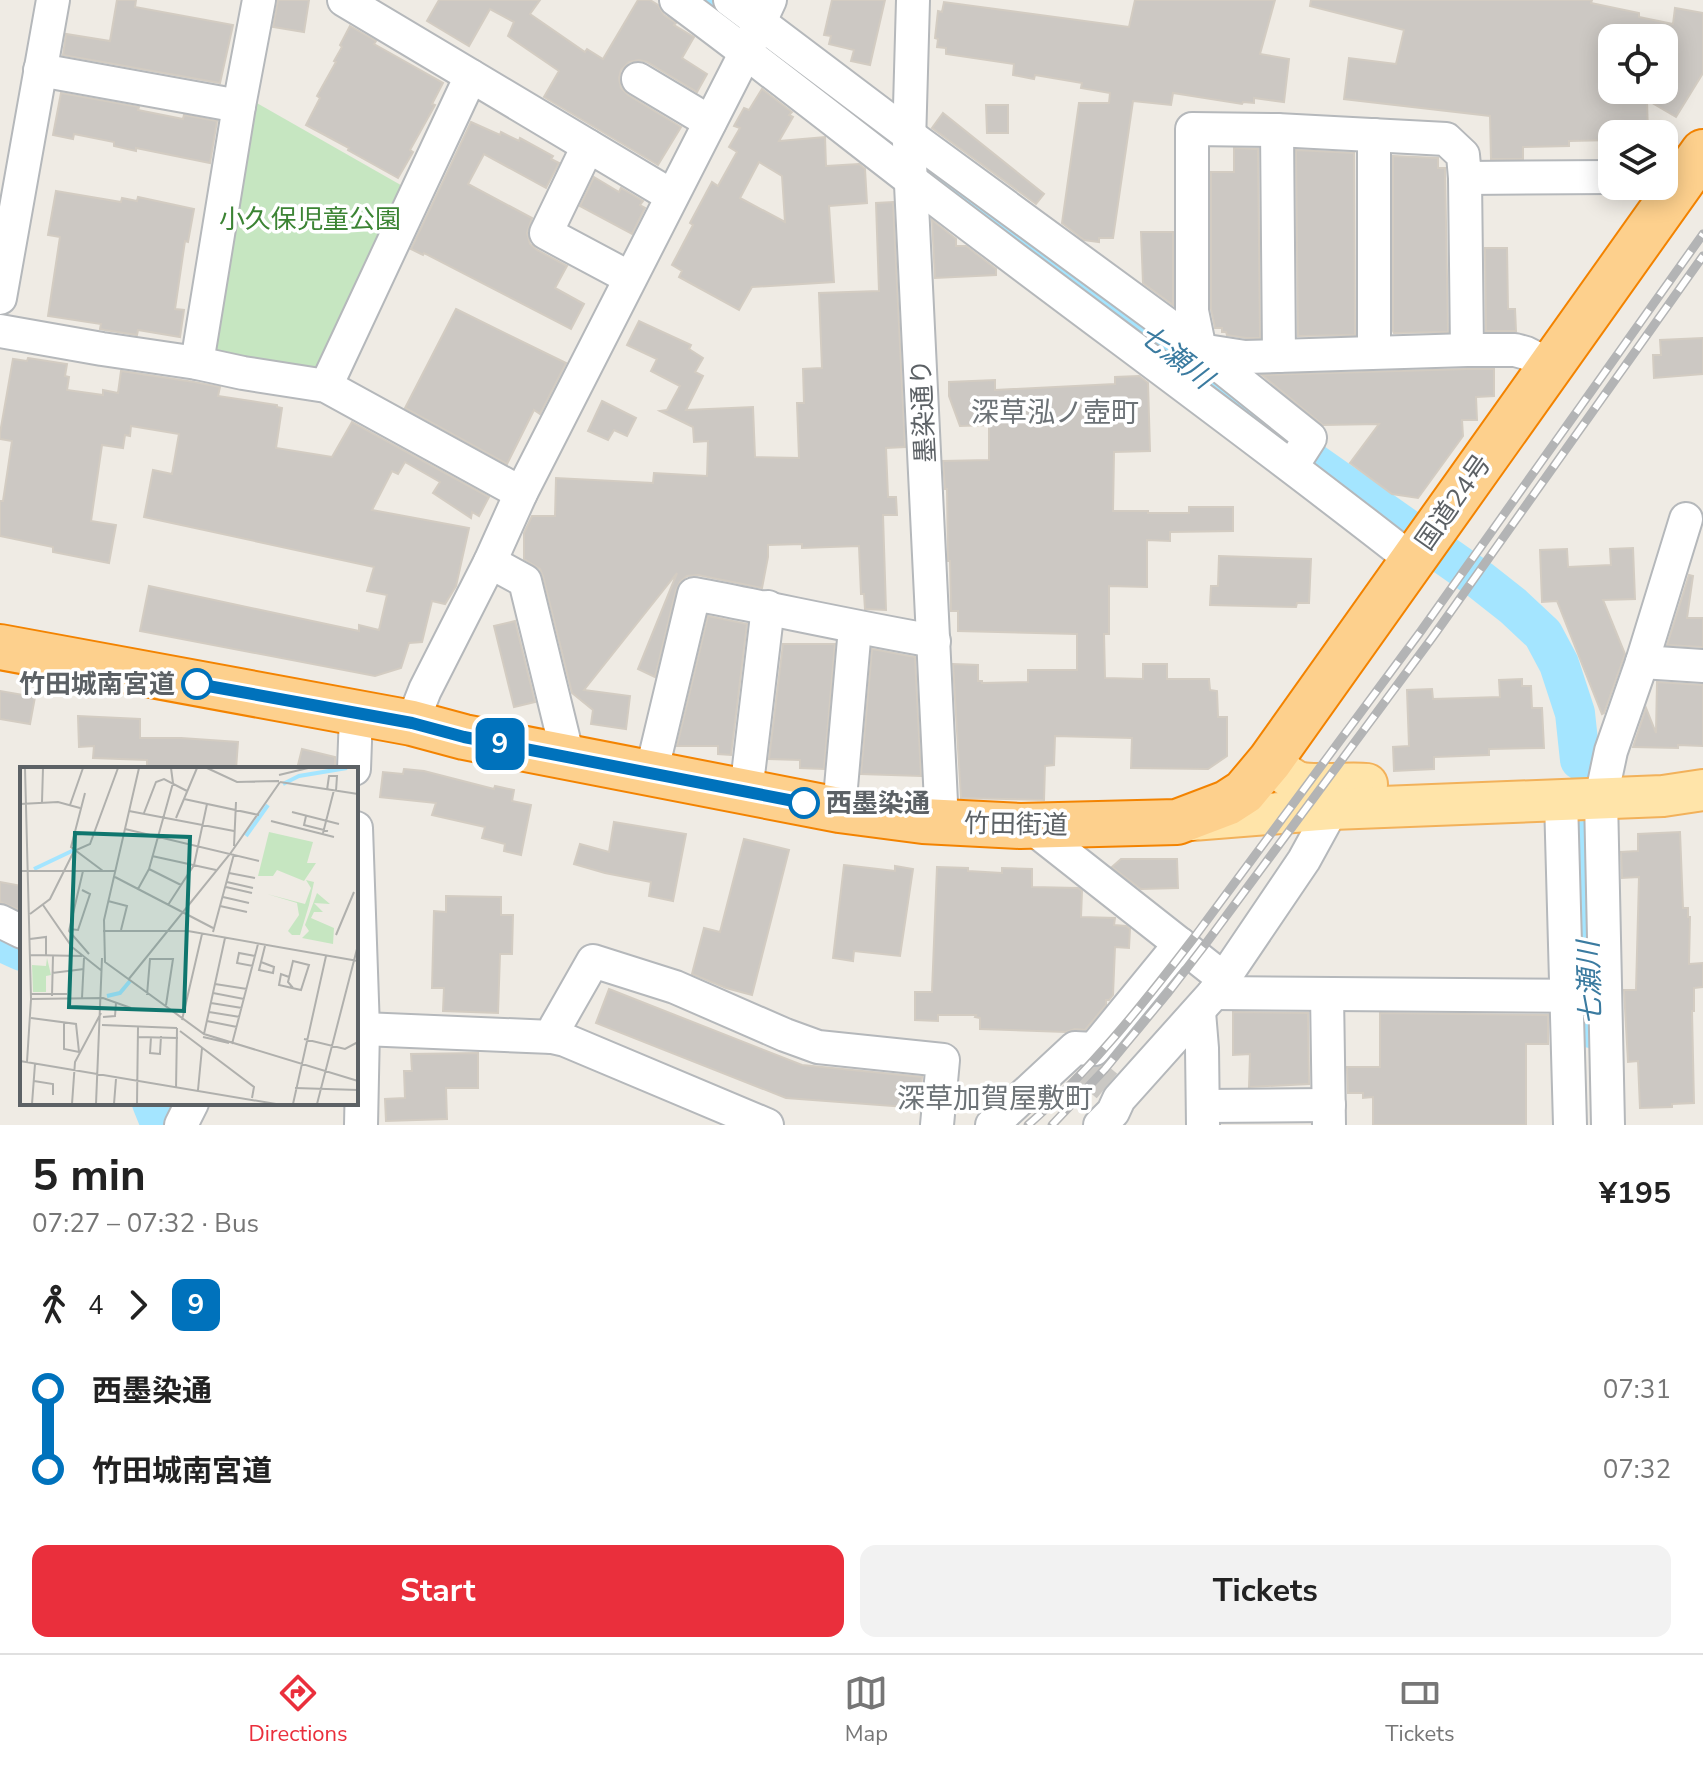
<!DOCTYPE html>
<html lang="en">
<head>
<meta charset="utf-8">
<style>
	body { margin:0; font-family:"Nunito Sans","Noto Sans JP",sans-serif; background:#f2f2f2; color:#222; height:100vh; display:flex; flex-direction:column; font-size:30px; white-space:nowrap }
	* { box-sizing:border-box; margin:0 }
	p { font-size:26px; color:#767676 }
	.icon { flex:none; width:44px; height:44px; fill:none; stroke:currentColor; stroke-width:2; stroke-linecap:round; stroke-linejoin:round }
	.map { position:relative; height:1125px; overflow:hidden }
	.sheet { display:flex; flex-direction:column; background:#fff; flex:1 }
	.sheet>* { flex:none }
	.badge { padding:0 16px; border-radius:12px; font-size:28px; line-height:52px }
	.tools { position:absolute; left:1598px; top:24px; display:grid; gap:16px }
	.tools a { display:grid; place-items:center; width:80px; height:80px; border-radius:16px; background:#fff; box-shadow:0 4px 20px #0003; font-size:40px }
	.map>.badge { position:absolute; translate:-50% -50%; box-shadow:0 0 0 4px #fff }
	.legs { display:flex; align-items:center; gap:12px; height:88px; padding:0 32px; font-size:26px }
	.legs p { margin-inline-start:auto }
	.summary { display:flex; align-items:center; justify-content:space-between; height:136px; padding:0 32px }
	h1 { font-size:44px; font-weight:700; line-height:60px }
	.cta { display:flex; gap:16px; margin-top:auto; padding:16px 32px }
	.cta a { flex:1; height:92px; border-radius:16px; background:#ea2f3c; color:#fff; font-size:32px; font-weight:700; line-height:92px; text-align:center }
	.cta a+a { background:#f2f2f2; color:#222 }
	ul { padding:0 32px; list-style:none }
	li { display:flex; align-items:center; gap:28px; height:80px; font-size:30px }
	li i { display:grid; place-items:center; width:12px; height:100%; margin:0 10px; background:currentColor }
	li i::after { content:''; width:20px; height:20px; margin:-10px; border:6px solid; border-radius:50%; background:#fff }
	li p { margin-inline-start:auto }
	li:first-child i { background:linear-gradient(#0000 50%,currentColor 0) }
	li:last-child i { background:linear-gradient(currentColor 50%,#0000 0) }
	.dock { display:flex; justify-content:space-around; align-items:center; height:112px; border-top:2px solid #e0e0e0; background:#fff; font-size:22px; color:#767676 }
	.dock a { display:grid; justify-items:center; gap:4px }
	.dock .on { color:#ea2f3c }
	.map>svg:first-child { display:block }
	.green { fill:#c6e6c1 }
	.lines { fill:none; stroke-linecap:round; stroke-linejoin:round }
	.river { stroke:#a4e5ff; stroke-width:40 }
	.building { fill:#ccc8c3; stroke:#d3ccc2; stroke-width:2; fill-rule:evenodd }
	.minor-tunnel { stroke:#cac8c4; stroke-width:32; stroke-dasharray:32 16; stroke-linecap:butt }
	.minor-casing { stroke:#b5b8bb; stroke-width:36 }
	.major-casing { stroke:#f2b15a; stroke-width:44 }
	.highway-casing { stroke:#f38300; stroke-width:48 }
	.minor { stroke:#fff; stroke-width:32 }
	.major { stroke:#ffe4a9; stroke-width:40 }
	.highway { stroke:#fdd08d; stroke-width:44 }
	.rail-casing { stroke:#b3b4b5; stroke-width:9 }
	.rail { stroke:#fff; stroke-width:6; stroke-dasharray:18; stroke-linecap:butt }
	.line-1-casing { stroke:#fff; stroke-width:18 }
	.line-1 { stroke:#0072bc; stroke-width:12 }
	.stop-1-dot { fill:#fff; stroke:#0072bc; stroke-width:4 }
	.labels { text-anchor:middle; stroke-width:7; stroke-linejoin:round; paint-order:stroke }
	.park-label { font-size:26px; fill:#3c8434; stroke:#fff }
	.street-label { font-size:26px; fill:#5c6165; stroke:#fff }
	.stop-label { font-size:26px; font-weight:bold; fill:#5c6165; stroke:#fff; text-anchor:end }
	.water-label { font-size:28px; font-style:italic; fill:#3b7ba0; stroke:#fff }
	.neighbourhood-label { font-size:28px; fill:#6d7377; stroke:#fff }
	.inset-river { fill:none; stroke:#a4e5ff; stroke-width:4 }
	.inset-road { fill:none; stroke:#b0b0ad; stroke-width:2 }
	.view { fill:#0f766e; fill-opacity:0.15; stroke:#0f766e; stroke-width:4 }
	.inset-edge { fill:none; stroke:#5c6165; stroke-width:4 }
</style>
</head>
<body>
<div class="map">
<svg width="1703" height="1125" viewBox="0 0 1703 1125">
	<rect width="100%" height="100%" fill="#efebe4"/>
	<!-- green -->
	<polygon class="green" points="255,102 406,188 328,365 307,374 210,355"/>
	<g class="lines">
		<!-- river -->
		<g class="river">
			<polyline points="704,0 767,50"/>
			<polyline points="839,107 942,181 959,186 967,192 982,211 1090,288 1139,325 1155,343 1216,389 1231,397 1266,424 1292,448 1480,580 1513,606 1543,634 1559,664 1575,713 1580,760"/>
			<polyline points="1584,841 1591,1028"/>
			<polyline points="0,941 22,951"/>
			<polyline points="152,1103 161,1125"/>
		</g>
	</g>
	<!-- building -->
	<g class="building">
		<polygon points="117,0 136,0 135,7 233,25 220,83 63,55 66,34 110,41"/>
		<polygon points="278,0 309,0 304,32 273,27"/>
		<polygon points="439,0 540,0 530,14 585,52 587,49 603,59 638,0 650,0 658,5 664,15 676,23 674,25 694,37 682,58 707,74 697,92 647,62 639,60 629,62 621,70 619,78 621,88 628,95 681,127 658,165 544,97 559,71 508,36 514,22 490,9 469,46 427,21"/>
		<polygon points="832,0 885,0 870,65 851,61 854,50 829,44 831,36 824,35"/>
		<polygon points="1135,0 1275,0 1260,54 1289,59 1284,102 1254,98 1254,103 1243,102 1242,104 1173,93 1171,105 1133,101 1113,238 1099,238 1099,242 1084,240 1062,223 1079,103 1109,103 1110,93 1081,88 1082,83 1035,75 1034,79 1013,75 1014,64 946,54 946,48 937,47 938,39 935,38 938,11 942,12 944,2 1129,27"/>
		<path d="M1311 0H1592L1591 3 1639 13V17L1673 24 1675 8 1703 13V73L1676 117 1647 100 1648 134H1612V140L1569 141V146L1523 147V159H1491L1490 116 1344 99 1349 58 1396 64 1404 30 1310 6ZM1612 38H1671L1664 75V90H1612Z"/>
		<polygon points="350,26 376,41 374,44 443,83 432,104 435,105 410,150 413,152 398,178 348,150 349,148 306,125 320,98 317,96 336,62 334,61 342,47 340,45"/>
		<path d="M762 89 792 112 789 115 793 117 779 141 825 137 826 166 859 164 865 169 867 203 829 206 834 282 752 287 739 310 679 277 682 271 672 265 693 225 690 223 712 182 718 186 737 152 729 147 740 128 734 126 744 108 749 110ZM759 162 782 176 785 222 740 198Z"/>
		<polygon points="61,93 139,107 138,110 183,119 184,115 217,121 210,163 136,148 136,151 114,146 114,142 74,134 73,139 53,135"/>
		<polygon points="986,105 1008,105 1008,133 987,133"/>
		<polygon points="943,113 1044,194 1036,204 932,128"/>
		<polygon points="471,122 500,135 501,132 519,141 520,138 553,156 551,159 559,163 546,188 484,154 468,184 532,218 527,233 530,244 537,250 567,266 555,288 584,304 571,329 424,253 423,255 411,249"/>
		<polygon points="1234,148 1258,149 1260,338 1246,338 1227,335 1226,332 1222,332 1222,328 1215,328 1211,309 1211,172 1234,172"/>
		<polygon points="1296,150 1354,153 1355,335 1298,336"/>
		<polygon points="1393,156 1438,158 1438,168 1445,168 1448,332 1394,333 1393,331"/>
		<polygon points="594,177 619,192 621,188 643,201 640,205 645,208 632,234 580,206"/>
		<polygon points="56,191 121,202 122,198 137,201 138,197 194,209 188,242 185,241 175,309 184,310 180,337 138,330 137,335 105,330 100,329 101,324 48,316 60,237 48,235"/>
		<polygon points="893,202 905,447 886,448 888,497 896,497 897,515 883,515 886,610 865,609 864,594 861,594 859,546 802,548 802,544 768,545 768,557 762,588 698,575 687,576 680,582 676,590 655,677 638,669 677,573 584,690 630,696 626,729 591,724 593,710 572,693 543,576 540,569 524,559 524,533 532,516 555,516 556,478 653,483 654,473 707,476 708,441 694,442 693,427 660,411 667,410 680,386 651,371 657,359 627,345 639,321 691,345 689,349 703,358 695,372 703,376 686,410 753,407 755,457 799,458 797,403 804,403 803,369 822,368 819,293 879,291 876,203"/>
		<polygon points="932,220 956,239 956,246 966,246 996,269 996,275 935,278"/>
		<polygon points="1141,232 1173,232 1173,305 1143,283"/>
		<polygon points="1485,248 1507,248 1508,309 1515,309 1516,331 1486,331"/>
		<polygon points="456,309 566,363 540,414 534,410 507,464 405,408"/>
		<polygon points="1703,338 1703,374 1654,378 1653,355 1661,355 1660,340"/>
		<polygon points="28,358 67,364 65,376 69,377 67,390 103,395 103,390 118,393 121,371 194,382 220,387 218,396 277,405 277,407 282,408 276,448 332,457 352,422 489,497 479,516 472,512 471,518 433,493 440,482 405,462 398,474 392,471 372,510 469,528 456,586 445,604 432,601 422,642 409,643 401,668 375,676 140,631 149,586 359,631 359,625 379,630 387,595 367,591 374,567 144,517 153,470 172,474 179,434 131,426 130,436 125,435 123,448 102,445 91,521 116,525 109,563 53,552 53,547 0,536 0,501 3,501 12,441 0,439 0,433 13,359 27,361"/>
		<polygon points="1467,369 1494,369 1494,396 1476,397 1477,420 1462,420 1463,436 1418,498 1392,494 1350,463 1379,424 1323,425 1262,375"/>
		<polygon points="1139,376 1148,383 1150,451 1114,452 1113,511 1148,511 1148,513 1189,513 1189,507 1233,507 1233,531 1170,532 1170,541 1147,540 1147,587 1109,586 1109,634 1104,634 1105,678 1143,679 1143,664 1167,664 1167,679 1209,679 1210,690 1217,691 1218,717 1227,717 1227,756 1208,769 1131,768 1132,738 1055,736 1054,765 1045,766 1044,800 961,798 953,664 978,665 978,681 982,681 982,683 1028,682 1028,670 1077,670 1077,634 958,631 958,611 951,611 950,561 948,561 947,489 945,489 943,461 989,460 989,425 960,426 949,396 949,382 995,380 995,390 1115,384 1115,377"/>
		<polygon points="602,401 636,418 627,436 614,430 608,440 588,431"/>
		<polygon points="1633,548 1635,599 1603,600 1625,654 1604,713 1602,714 1557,601 1542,602 1540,550 1567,549 1568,567 1611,565 1610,549"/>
		<polygon points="1219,556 1311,559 1309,603 1297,603 1296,607 1210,605 1211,586 1218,586"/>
		<polygon points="1689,575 1693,576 1687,618 1703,618 1703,647 1667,645"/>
		<polygon points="708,616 747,624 731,755 718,754 718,746 677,746"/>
		<polygon points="515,621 535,702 514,707 494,626"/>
		<polygon points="783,644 835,644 824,769 800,768 800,760 769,759"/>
		<polygon points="872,649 915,657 921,776 861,774"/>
		<polygon points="1522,679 1522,686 1531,686 1532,708 1542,708 1544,748 1489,749 1489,755 1434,757 1434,769 1394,771 1393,747 1409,746 1407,690 1432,689 1433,699 1500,697 1499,680"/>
		<polygon points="1657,682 1703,685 1703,746 1678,745 1678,748 1633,747 1646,708 1656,733"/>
		<polygon points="0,691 35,697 30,724 0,719"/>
		<polygon points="78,716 140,719 140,738 181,738 238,742 236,769 147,769 147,760 93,758 94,746 79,747"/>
		<polygon points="302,749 335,757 335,769 297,769"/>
		<polygon points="404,769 424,771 494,789 495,786 514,790 512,801 531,805 521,855 504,851 505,844 482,838 485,827 432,815 436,803 380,797 383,772 403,774"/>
		<polygon points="614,822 686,834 673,901 649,896 651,882 605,873 574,864 580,844 609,852"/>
		<polygon points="1680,832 1683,908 1688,908 1688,917 1690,917 1689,964 1703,963 1703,987 1694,988 1694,1011 1692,1011 1694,1103 1672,1104 1672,1107 1640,1108 1638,1061 1628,1062 1624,990 1636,990 1639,877 1622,878 1621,852 1638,851 1638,834"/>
		<polygon points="744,839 789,850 752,995 726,988 692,974 704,928 720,932"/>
		<polygon points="1121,859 1177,859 1178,888 1141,889 1112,867"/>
		<polygon points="844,865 895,871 895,866 913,869 900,956 854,951 853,961 833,958"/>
		<polygon points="937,867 968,868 968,871 1002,873 1002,868 1032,869 1032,887 1078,888 1082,891 1081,917 1115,918 1114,925 1126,926 1130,929 1129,948 1115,947 1113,995 1109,1000 1106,1000 1106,1005 1085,1030 1075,1029 1066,1032 980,1029 980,1018 975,1017 976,1015 938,1015 938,1021 915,1020 915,992 932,992"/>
		<polygon points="0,882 22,886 22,911 0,902"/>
		<polygon points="446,896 501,897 501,915 513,915 512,954 500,954 498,1013 443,1011 444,988 432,988 434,911 446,912"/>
		<polygon points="609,989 802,1065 922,1077 919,1108 786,1098 596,1023"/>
		<polygon points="1233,1012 1308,1013 1309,1084 1249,1087 1250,1054 1233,1055"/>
		<polygon points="1380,1013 1548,1015 1548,1044 1526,1044 1526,1125 1373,1125 1373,1097 1363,1098 1363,1093 1348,1093 1347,1067 1380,1067"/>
		<polygon points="478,1053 478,1088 446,1088 447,1119 386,1121 385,1099 405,1098 404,1071 412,1071 411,1054"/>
	</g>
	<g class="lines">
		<!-- minor-tunnel -->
		<polyline class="minor-tunnel" points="1083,1066 1107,1086"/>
		<!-- minor casing -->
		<g class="minor-casing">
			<g id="minor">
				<polyline points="344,0 672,196"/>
				<path d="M676 0C760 62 842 127 925 191 1087 315 1252 434 1412 560"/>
				<polyline points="730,0 909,135 1179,333 1310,438 1292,466"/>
				<polyline points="913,0 909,143 942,823"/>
				<polyline points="40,70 239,106"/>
				<polyline points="638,79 710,122"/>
				<polyline points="1277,130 1279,356"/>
				<polyline points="588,146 546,233 630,278"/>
				<polyline points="1465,178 1467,350"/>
				<polyline points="0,298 53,0"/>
				<polyline points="0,331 102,349 197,363 243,373 326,386 521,493"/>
				<polyline points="1374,352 1374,135"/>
				<polyline points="197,363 239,106 259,0"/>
				<polyline points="1550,365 1526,353 1515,350 1467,350 1245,357 1200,350 1192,311 1192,129 1277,130 1446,139 1463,155 1465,178 1612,177"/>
				<polyline points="326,386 471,76"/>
				<polyline points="490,562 525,581 568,757"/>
				<polyline points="1642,662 1703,666"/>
				<polyline points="412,723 425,690 490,562 521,493 746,52 770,0"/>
				<polyline points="354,769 356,714"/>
				<path d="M651 774 694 594C774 609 853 627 934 641"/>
				<polyline points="746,792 768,607"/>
				<polyline points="1561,800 1570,1125"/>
				<polyline points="839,810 855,628"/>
				<polyline points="1030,826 1223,978"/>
				<polyline points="356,828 363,1029 361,1125"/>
				<polyline points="0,921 22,932"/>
				<polyline points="1214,993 1605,996"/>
				<polyline points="1327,994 1329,1125"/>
				<polyline points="1199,1012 1202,1048 1203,1125"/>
				<polyline points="363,1029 552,1037 565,1040 767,1125"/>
				<polyline points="552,1037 556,1026 593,961 675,987 785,1035 818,1047 943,1060 937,1125"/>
				<polyline points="1203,1106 1329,1105"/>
				<polyline points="181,1125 192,1103"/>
				<polyline points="992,1125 1075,1048 1094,1049 1180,944"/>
				<polyline points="1100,1125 1113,1112 1119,1099 1214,993 1304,860 1332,809"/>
				<polyline points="1608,1125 1601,798 1611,751 1642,662 1686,519"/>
			</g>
		</g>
		<!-- major casing -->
		<g class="major-casing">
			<g id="major">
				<path d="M1270 761C1278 768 1287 777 1296 781 1308 787 1349 782 1367 784"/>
				<polyline points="1192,820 1332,809 1663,796 1703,790"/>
			</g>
		</g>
		<!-- highway casing -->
		<g class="highway-casing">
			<polyline id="highway" points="0,647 412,723 464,737 839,810 923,821 1020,826 1177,822 1227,803 1244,792 1270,761 1703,152"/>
		</g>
		<!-- minor -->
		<use href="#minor" class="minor"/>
		<!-- major -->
		<use href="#major" class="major"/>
		<!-- highway -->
		<use href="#highway" class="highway"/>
		<!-- rail casing -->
		<g class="rail-casing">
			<g id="rail">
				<path d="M1028 1125C1091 1070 1143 1004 1193 939L1421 631 1703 234"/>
				<polyline points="1052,1125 1105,1069 1167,994 1204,946 1432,638 1703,256"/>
			</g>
		</g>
		<!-- rail -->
		<use href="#rail" class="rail"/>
	</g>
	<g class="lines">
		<!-- line-1 casing -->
		<g class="line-1-casing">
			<polyline id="line-1" points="197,684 412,723 464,737 804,803"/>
		</g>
		<!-- line-1 -->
		<use href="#line-1" class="line-1"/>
	</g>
	<!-- markers -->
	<g class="stop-1-dot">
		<circle cx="197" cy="684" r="14"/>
		<circle cx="804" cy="803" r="14"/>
	</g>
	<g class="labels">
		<!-- park labels -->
		<g class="park-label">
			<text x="310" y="228">小久保児童公園</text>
		</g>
		<!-- street labels -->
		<g class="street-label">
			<text transform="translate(923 411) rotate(-93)" y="9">墨染通り</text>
			<text transform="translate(1453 502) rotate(-55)" y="9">国道24号</text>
			<text transform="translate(1016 824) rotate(1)" y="9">竹田街道</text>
		</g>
		<!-- stop labels -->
		<g class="stop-label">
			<text x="175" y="693">竹田城南宮道</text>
			<text x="826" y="812" text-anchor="start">西墨染通</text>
		</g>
		<!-- water labels -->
		<g class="water-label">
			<text transform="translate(1176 356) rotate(38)" y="10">七瀬川</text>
			<text transform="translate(1589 983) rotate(-92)" y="10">七瀬川</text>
		</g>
		<!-- neighbourhood labels -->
		<g class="neighbourhood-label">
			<text x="1055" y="422">深草泓ノ壺町</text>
			<text x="995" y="1108">深草加賀屋敷町</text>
		</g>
	</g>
	<!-- overview -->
	<g transform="translate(20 767)">
		<rect width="338" height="338" fill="#efebe4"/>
		<path d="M249 65 293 75 287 96H296L284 114 257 103 253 109H238ZM286 113 294 115 289 138 280 168H272L268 164 279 148 277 136 247 127 285 137 291 121ZM297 126 310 137 294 136 303 145H294L291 151 314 161 313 177 282 171 289 164 285 158ZM27 191 31 208 26 209V225H13L12 198 26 199Z" fill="#c6e6c1"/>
		<path class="inset-river" d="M263 17 279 9 327 1M226 69 248 38M14 102 54 83M87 229 100 226 110 214"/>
		<path class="inset-road" d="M5 1 11 232 7 295M119 1 84 153 85 195 184 267 338 314M187 1 217 15 259 14M259 8 288 1M260 15 338 27M307 23 309 9H317L316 24M65 26 51 80 83 104M164 32 239 48M22 35 23 1M0 37 38 35 60 41M50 38 63 1M109 44 214 64M272 45 319 57M124 46 136 15 144 12 167 24M286 49 284 58 308 64M156 51 177 1M251 54 314 70M105 62 239 94M303 66 314 23M214 79 216 35M132 89 196 103M129 102 161 118M0 104H96M63 104 49 164 69 187M209 106 235 111M95 110 193 161M207 115 233 121M206 120 232 126M118 122 129 102 153 16 151 1M203 130 229 136M88 134 107 139 101 163M23 138 52 180 82 204M148 138 174 98 187 37M200 139 227 145M10 147 30 132 54 84 70 77 98 1M49 162 58 163 70 127 62 123M83 164H168L338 194M193 165 214 87M316 168 334 125M10 172 26 170V189M10 188 62 189M241 195 254 200 253 206 239 203 245 179M233 199 217 196 219 186 235 189M32 206 64 202M269 210 261 207 259 218 281 223 289 198 273 194 268 215 273 221M108 213 210 87 260 15M195 217 227 222M193 226 224 232M11 227H47M127 228 130 192H153L146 238M32 229 33 189M62 231 64 191M11 232 83 231 111 241M191 236 222 241M189 245 220 250M83 250 95 249 96 236M11 251 56 257 59 285 44 282V256M162 253 182 167M187 254 217 260M82 258 157 261M160 264 234 320 232 331M184 267 205 171M118 270 158 271M131 270 130 286 140 287 141 269M183 270 209 276M284 272 325 282 338 275M212 277 238 177M0 294 256 337M14 314 33 317V328M275 321 338 323M156 322 157 261M178 323 182 281M12 337 15 297M52 337 55 295 81 246M76 337 82 191M94 337 96 312M117 337 118 260M273 337 306 189M297 337 338 178"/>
		<path class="view" d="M55 66 170 70 164 244 49 240Z"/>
		<rect width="338" height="338" class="inset-edge"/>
	</g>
</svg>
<div class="tools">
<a><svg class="icon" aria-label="locate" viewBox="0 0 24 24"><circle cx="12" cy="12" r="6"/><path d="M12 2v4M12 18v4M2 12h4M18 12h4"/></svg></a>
<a><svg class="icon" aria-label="layers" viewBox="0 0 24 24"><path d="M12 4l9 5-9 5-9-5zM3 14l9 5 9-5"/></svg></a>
</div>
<b class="badge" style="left:500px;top:744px;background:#0072bc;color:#fff">9</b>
</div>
<section class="sheet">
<div class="summary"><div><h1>5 min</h1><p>07:27 – 07:32 · Bus</p></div><b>¥195</b></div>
<div class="legs"><svg class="icon" aria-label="walk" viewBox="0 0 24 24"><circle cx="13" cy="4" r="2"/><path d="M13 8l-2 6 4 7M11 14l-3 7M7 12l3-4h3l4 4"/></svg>4<svg class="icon" aria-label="forward" viewBox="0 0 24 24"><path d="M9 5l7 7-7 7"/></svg><b class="badge" style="background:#0072bc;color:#fff">9</b></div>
<ul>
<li><i style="color:#0072bc"></i><b>西墨染通</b><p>07:31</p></li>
<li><i style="color:#0072bc"></i><b>竹田城南宮道</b><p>07:32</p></li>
</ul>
<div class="cta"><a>Start</a><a>Tickets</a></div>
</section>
<nav class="dock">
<a class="on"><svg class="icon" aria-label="directions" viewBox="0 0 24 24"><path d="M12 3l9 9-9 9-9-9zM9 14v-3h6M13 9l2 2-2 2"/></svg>Directions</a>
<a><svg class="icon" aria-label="map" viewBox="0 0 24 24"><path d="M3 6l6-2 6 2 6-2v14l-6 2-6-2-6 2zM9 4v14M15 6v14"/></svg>Map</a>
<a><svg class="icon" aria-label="tickets" viewBox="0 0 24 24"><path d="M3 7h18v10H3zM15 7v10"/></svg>Tickets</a>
</nav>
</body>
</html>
